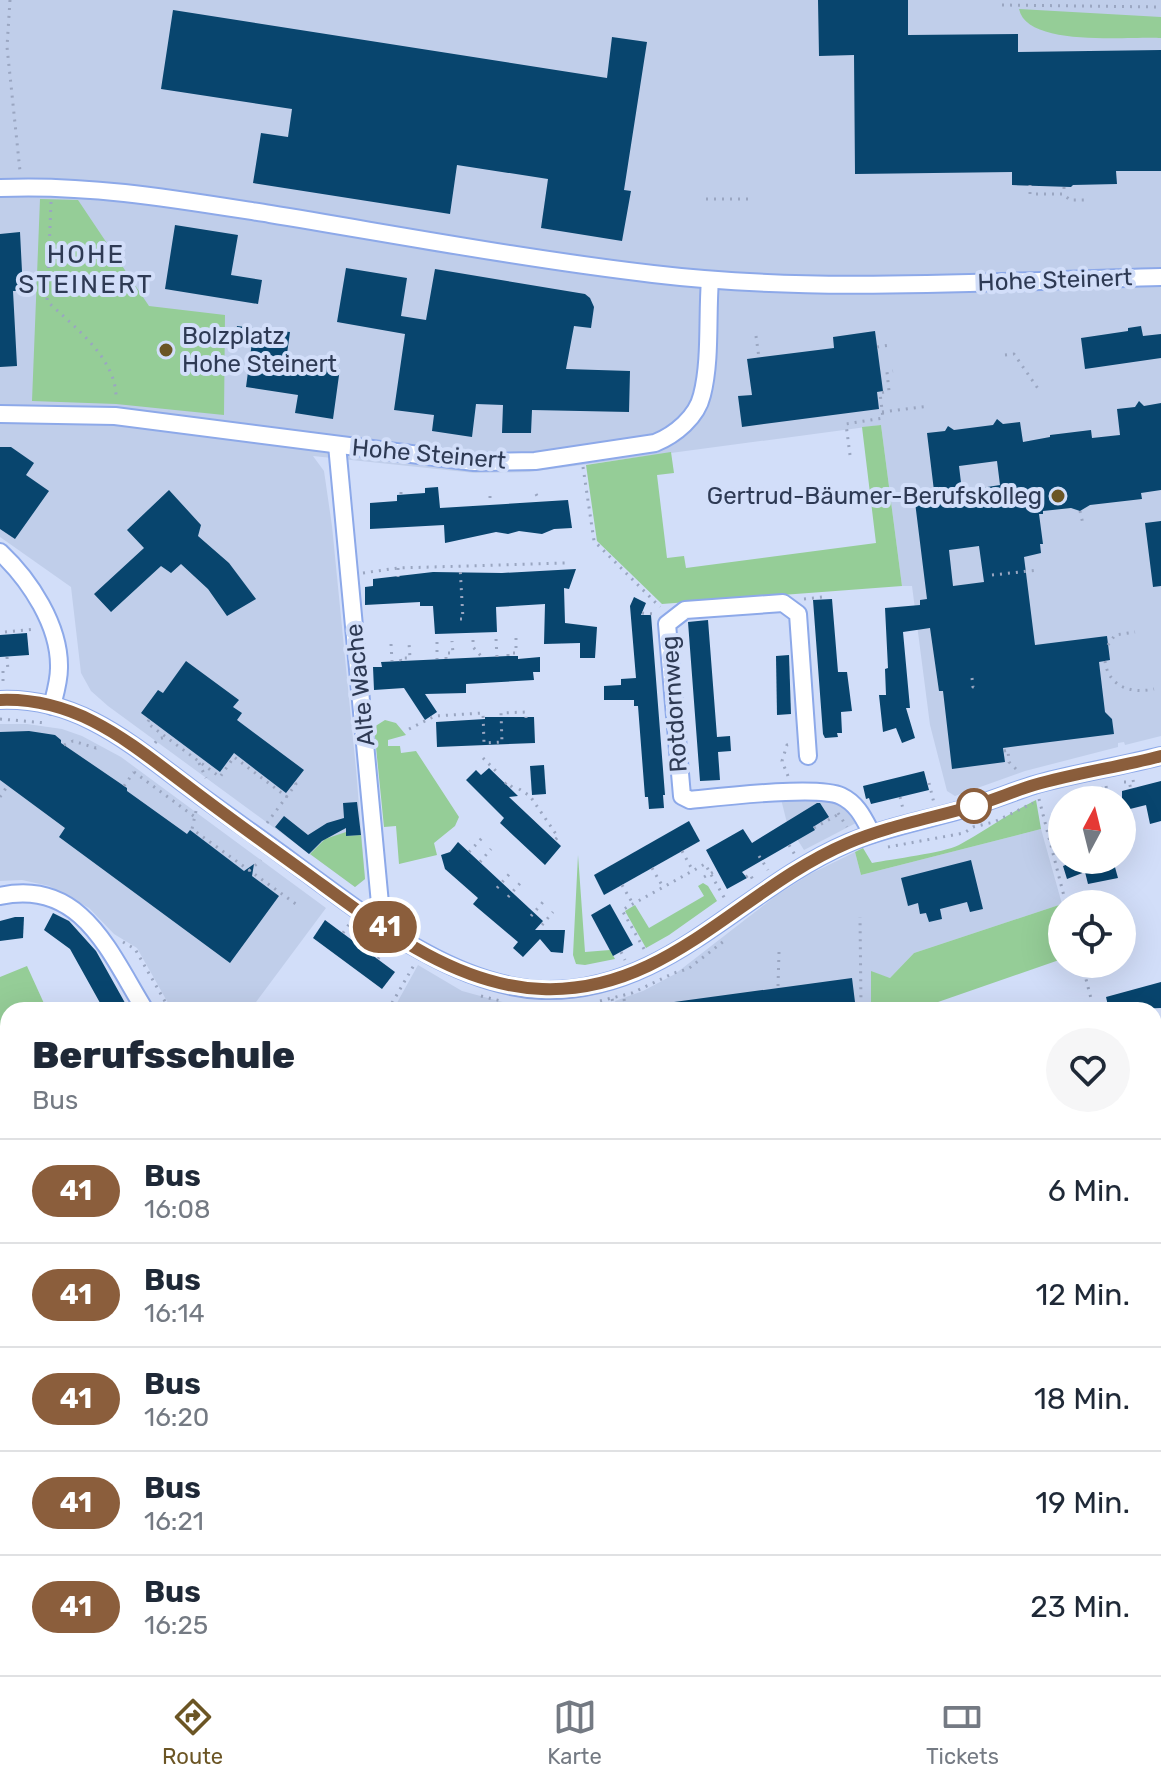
<!DOCTYPE html>
<html lang="de">
<head>
<meta charset="utf-8">
<style>
	body { margin:0; font-family:Rubik,sans-serif; background:#f6f6f7; color:#1f2937; height:100vh; display:flex; flex-direction:column; font-size:30px; white-space:nowrap }
	* { box-sizing:border-box; margin:0 }
	p { font-size:26px; color:#747a83 }
	.icon { flex:none; width:44px; height:44px; fill:none; stroke:currentColor; stroke-width:2; stroke-linecap:round; stroke-linejoin:round }
	.map { position:relative; flex:1; overflow:hidden }
	.sheet { position:absolute; left:0px; top:1002px; width:1162px; height:674px; display:flex; flex-direction:column; background:#fff; border-radius:24px 24px 0 0; box-shadow:0 8px 32px #0002 }
	.sheet>* { flex:none }
	.badge { padding:0 16px; border-radius:26px; font-size:28px; line-height:52px }
	.needle { width:52px; rotate:7deg }
	.fabs { position:absolute; left:1048px; top:786px; display:grid; gap:16px }
	.fabs a { display:grid; place-items:center; width:88px; height:88px; border-radius:50%; background:#fff; box-shadow:0 8px 32px #0002; font-size:40px }
	.map>.badge { position:absolute; translate:-50% -50%; box-shadow:0 0 0 4px #fff }
	.round { display:grid; place-items:center; flex:none; width:84px; height:84px; border-radius:42px; background:#f6f6f7 }
	.summary { display:flex; align-items:center; justify-content:space-between; height:136px; padding:0 32px }
	h1 { font-size:38px; font-weight:800; line-height:60px }
	ul { padding:0; list-style:none }
	li { display:flex; align-items:center; gap:24px; height:104px; padding:0 32px; border-top:2px solid #e0e1e3 }
	li div { flex:1 }
	li b { display:block; font-size:30px }
	li em { font-style:normal }
	li .badge { min-width:88px; font-weight:700; text-align:center }
	.tab-bar { display:flex; justify-content:space-around; align-items:center; height:112px; border-top:2px solid #e0e1e3; background:#fff; font-size:22px; color:#747a83 }
	.tab-bar a { display:grid; justify-items:center; gap:4px }
	.tab-bar .current { color:#6b5524 }
	.map>svg:first-child { display:block }
	.built { fill:#c0ceea }
	.green { fill:#95cd97 }
	.lines { fill:none; stroke-linecap:round; stroke-linejoin:round }
	.stream { stroke:#5b82e2; stroke-width:5 }
	.building { fill:#08456e; fill-rule:evenodd }
	.minor-casing { stroke:#8da9e9; stroke-width:20 }
	.secondary-casing { stroke:#8da9e9; stroke-width:26 }
	.path { stroke:#9aa6c1; stroke-width:3; stroke-dasharray:2 6; stroke-linecap:butt }
	.minor { stroke:#fff; stroke-width:16 }
	.secondary { stroke:#fff; stroke-width:22 }
	.line-casing { stroke:#fff; stroke-width:18 }
	.line { stroke:#8b5e3c; stroke-width:12 }
	.poi-dot { fill:#6b5524; stroke:#d2def9; stroke-width:3 }
	.stop-dot { fill:#fff; stroke:#8b5e3c; stroke-width:4 }
	.labels { text-anchor:middle; stroke-width:8; stroke-linejoin:round; paint-order:stroke }
	.street-label { font-size:24px; fill:#2e3a54; stroke:#d2def9 }
	.poi-label { font-size:24px; fill:#2e3a54; stroke:#d2def9; text-anchor:start }
	.neighbourhood-label { font-size:26px; letter-spacing:2px; fill:#2e3a54; stroke:#d2def9 }
</style>
</head>
<body>
<div class="map">
<svg width="1161" height="1675" viewBox="0 0 1161 1675">
	<rect width="100%" height="100%" fill="#d2def9"/>
	<!-- built -->
	<g class="built">
		<polygon points="0,0 1161,0 1161,736 1125,745 1124,742 1118,743 1118,747 1025,771 955,796 947,791 930,725 912,586 902,586 881,425 529,472 475,473 313,456 324,471 332,526 356,769 365,879 355,887 108,706 91,691 81,673 71,587 0,537"/>
		<polygon points="0,724 27,724 62,729 82,736 121,757 326,908 250,1010 172,1010 137,948 114,934 89,908 49,886 22,880 0,881"/>
		<polygon points="781,799 831,799 847,809 856,823 804,850 787,823"/>
		<polygon points="1041,829 1062,904 914,953 890,978 871,972 871,1010 618,1010 615,1001 643,991 675,974 777,895 810,874 855,852 861,875"/>
		<polygon points="418,965 462,991 532,1010 393,1010"/>
	</g>
	<!-- green -->
	<g class="green">
		<path d="M1019 9 1161 17V38C1130 36 1027 48 1019 9Z"/>
		<polygon points="40,199 78,200 149,306 225,315 224,415 116,404 32,401"/>
		<polygon points="881,425 902,586 662,604 597,541 586,465 671,452 674,473 657,475 667,558 684,556 686,568 876,543 862,427"/>
		<polygon points="385,720 396,723 406,735 388,740 388,746 400,746 401,753 416,751 459,817 455,826 434,843 437,855 399,864 396,826 384,827 374,727"/>
		<path d="M1036 800 1041 829 861 875 855 852 863 848 872 863C892 859 943 853 959 845 985 831 1009 813 1036 800Z"/>
		<polygon points="346,832 346,836 361,835 365,879 355,887 310,854 325,839"/>
		<polygon points="578,855 585,952 610,950 615,959 585,965 576,964 573,955"/>
		<polygon points="703,883 708,886 717,901 669,935 646,948 625,911 635,905 649,928 704,896 698,886"/>
		<polygon points="1062,904 1062,959 915,1010 871,1010 871,971 890,978 914,953"/>
		<polygon points="27,966 47,1010 8,1010 8,1562 0,1577 0,977"/>
		<polygon points="1161,1182 1161,1581 1154,1583 1154,1192"/>
	</g>
	<g class="lines">
		<!-- stream -->
		<g class="stream">
			<polyline points="0,1116 0,1145"/>
			<polyline points="0,1295 0,1312"/>
		</g>
	</g>
	<!-- building -->
	<g class="building">
		<polygon points="818,0 908,0 908,35 1018,34 1018,52 1161,50 1161,171 1116,171 1117,184 1073,185 1071,187 1012,185 1012,172 855,174 854,55 819,56"/>
		<polygon points="173,10 607,78 612,37 647,42 624,190 631,191 622,241 541,228 548,179 457,165 450,214 253,183 261,133 288,137 292,109 161,89"/>
		<polygon points="175,225 238,235 231,275 262,280 258,304 165,289"/>
		<polygon points="20,232 23,291 13,291 17,366 0,367 0,234"/>
		<polygon points="346,268 407,278 401,316 426,320 435,269 585,294 590,298 594,307 591,328 574,326 566,369 630,371 629,412 532,410 531,433 502,433 503,405 476,404 472,437 432,431 434,415 394,410 405,334 337,322"/>
		<polygon points="237,326 290,332 286,361 340,368 333,419 295,413 298,395 246,387 252,342 235,340"/>
		<polygon points="1141,326 1143,336 1161,334 1161,358 1085,369 1081,338 1128,331 1128,328"/>
		<polygon points="875,331 883,391 877,392 879,409 742,427 738,396 752,395 747,359 834,348 833,337"/>
		<path d="M1139 401 1144 406 1161 403V490L1141 493 1142 499 1090 505 1080 511 1071 508 1043 511V514H1039L1043 544H1040L1041 553 1024 557 1035 645 1107 636 1110 660 1099 662 1105 712 1112 719 1114 734 1003 748 1005 762 952 769 943 691H939L930 628 903 632 910 708H906L915 738 902 743 896 728 883 732 879 695H886L885 669 888 668 885 608 920 605V600L927 599 915 502 935 499 927 433 945 431 948 426 954 430 993 425 997 419 1003 424 1020 422 1023 442 1050 437V435L1091 430 1092 438 1120 435 1117 409 1135 407ZM997 461 1000 485 962 491 959 466ZM979 546 984 582 953 586 949 550Z"/>
		<polygon points="0,447 11,447 34,463 26,475 49,491 15,539 0,529"/>
		<polygon points="438,487 440,508 568,500 572,528 554,529 542,534 519,531 508,534 496,532 445,543 444,525 370,529 370,503 397,501 397,495 425,493 425,488"/>
		<polygon points="169,490 201,525 198,536 229,563 256,599 227,616 208,589 181,564 171,573 161,566 111,612 94,594 144,548 127,530"/>
		<polygon points="1161,521 1161,586 1153,587 1145,523"/>
		<polygon points="576,569 569,589 564,588 565,623 597,627 595,658 580,658 580,643 544,644 545,604 496,607 497,632 435,634 433,606 420,606 420,602 365,605 365,587 373,586 373,579 433,572 502,573"/>
		<polygon points="634,597 646,603 641,615 651,615 665,795 663,795 664,808 649,809 648,797 645,797 638,706 634,706 634,700 604,700 604,686 621,685 621,679 636,678 630,606"/>
		<polygon points="832,599 838,672 847,672 852,711 841,712 842,733 837,733 838,737 825,738 823,734 813,600"/>
		<polygon points="708,620 717,737 730,736 731,751 718,752 720,780 700,781 688,622"/>
		<polygon points="27,633 29,655 0,657 0,635"/>
		<polygon points="789,655 791,714 777,715 776,656"/>
		<polygon points="508,656 518,656 518,659 540,657 540,672 533,672 534,680 466,684 466,693 425,694 437,712 425,720 404,688 374,690 373,667 382,667 381,662"/>
		<polygon points="186,661 239,700 233,707 242,713 237,720 304,770 286,793 234,753 220,772 141,713 158,690 163,693"/>
		<polygon points="485,717 534,717 535,743 437,747 436,722 485,719"/>
		<polygon points="29,731 55,735 61,740 61,743 127,788 127,791 187,834 190,830 244,871 254,864 252,876 279,896 230,963 59,837 65,828 0,780 0,732"/>
		<polygon points="544,765 546,794 532,795 530,766"/>
		<polygon points="489,768 518,796 509,797 561,846 545,865 500,823 504,818 466,780 476,770 481,775"/>
		<polygon points="924,771 929,790 871,804 869,798 866,799 863,786"/>
		<polygon points="1161,781 1161,821 1150,824 1146,805 1122,811 1122,791"/>
		<polygon points="357,802 361,835 346,836 346,828 322,841 309,854 275,827 284,816 308,835 327,823 344,818 343,803"/>
		<polygon points="817,803 820,803 829,817 813,827 815,830 742,872 747,878 727,889 706,850 743,829 752,843"/>
		<polygon points="689,821 700,841 604,895 594,875"/>
		<polygon points="458,842 543,921 535,930 565,930 563,953 551,952 540,939 523,957 513,948 518,942 473,904 478,898 445,869 441,855 450,852"/>
		<polygon points="971,860 983,909 970,912 967,902 940,909 942,919 929,922 926,913 920,914 918,903 908,906 901,878"/>
		<polygon points="1078,860 1113,860 1118,878 1088,884 1085,872 1067,879 1063,866"/>
		<polygon points="610,904 633,945 613,956 591,915"/>
		<polygon points="53,913 69,921 96,951 129,1010 104,1010 70,949 44,930"/>
		<polygon points="15,917 24,917 23,938 0,941 0,921"/>
		<polygon points="325,920 395,972 382,989 313,938"/>
		<polygon points="852,978 855,1002 809,1010 675,1010 674,1002"/>
		<polygon points="1161,982 1161,1008 1109,1010 1106,997"/>
	</g>
	<g class="lines">
		<!-- minor casing -->
		<g class="minor-casing">
			<g id="minor">
				<path d="M0 188C91 184 181 200 270 214 398 235 525 259 653 274 821 294 992 281 1161 277"/>
				<path d="M0 414 115 416 474 462 535 461 655 443C675 435 697 417 702 395 711 360 707 316 710 280"/>
				<polyline points="337,445 382,925"/>
				<path d="M0 552C30 580 60 626 59 668 59 681 55 694 52 706"/>
				<path d="M0 700C79 697 131 744 190 788 225 814 261 839 296 865 366 916 452 986 542 990 666 994 741 889 848 843 883 828 922 821 960 810 985 803 1009 793 1034 785 1075 773 1119 767 1161 756"/>
				<path d="M808 756 798 614 783 603 685 610 667 624 682 796 690 800C719 797 818 785 841 796 858 804 864 819 872 834"/>
				<path d="M0 896C82 878 110 954 145 1010"/>
				<polyline points="1154,1052 1161,1051"/>
				<polyline points="104,1675 106,1668"/>
				<polyline points="268,1675 271,1668"/>
				<polyline points="418,1675 420,1668"/>
				<polyline points="668,1675 669,1668"/>
			</g>
		</g>
		<!-- secondary casing -->
		<g class="secondary-casing">
			<g id="secondary">
				<polyline points="1154,1638 1161,1636"/>
				<polyline points="1054,1675 1071,1668"/>
			</g>
		</g>
		<!-- path -->
		<g class="path">
			<polyline points="10,0 7,47 20,171"/>
			<polyline points="1002,5 1161,7"/>
			<polyline points="1064,187 1064,195"/>
			<polyline points="1030,194 1030,185"/>
			<polyline points="1036,194 1063,194 1070,200 1085,200"/>
			<polyline points="706,199 749,199"/>
			<path d="M51 202 47 301C74 327 118 359 116 400"/>
			<polyline points="756,336 759,358"/>
			<polyline points="877,347 890,345"/>
			<polyline points="1005,355 1014,354 1039,390"/>
			<polyline points="882,412 929,406"/>
			<polyline points="850,455 846,424 883,418 880,393 889,391 887,372 893,371"/>
			<polyline points="583,467 594,541 660,607"/>
			<polyline points="401,492 401,495"/>
			<polyline points="536,494 537,496"/>
			<polyline points="490,496 490,499"/>
			<polyline points="1080,511 1083,524"/>
			<polyline points="398,568 398,577"/>
			<polyline points="363,573 398,568 566,563"/>
			<polyline points="992,575 1038,570"/>
			<polyline points="804,599 823,597 823,600"/>
			<polyline points="642,613 654,614"/>
			<polyline points="460,619 463,619 460,566"/>
			<polyline points="5,632 36,629"/>
			<polyline points="496,639 497,657"/>
			<polyline points="473,640 473,647 482,657"/>
			<polyline points="437,642 437,659"/>
			<polyline points="391,644 392,661"/>
			<polyline points="1108,645 1115,635 1135,632"/>
			<polyline points="508,656 508,653 516,653 516,638"/>
			<polyline points="7,657 8,671"/>
			<polyline points="446,659 446,653 453,653 452,641"/>
			<polyline points="401,661 400,658 410,658 409,643"/>
			<path d="M1105 661C1108 687 1132 694 1154 689"/>
			<polyline points="3,671 3,684"/>
			<polyline points="972,678 973,687 979,690"/>
			<polyline points="0,719 47,723"/>
			<polyline points="149,720 147,723 220,777 234,757 287,797"/>
			<polyline points="409,729 435,716 483,713 484,743 502,742 501,713 526,712 526,718"/>
			<polyline points="155,743 158,739 166,737"/>
			<polyline points="64,745 73,741 96,748 101,746"/>
			<polyline points="1004,751 1008,750 1009,762 1020,773"/>
			<polyline points="483,758 496,771 494,773"/>
			<polyline points="199,763 206,778"/>
			<polyline points="134,772 195,817"/>
			<polyline points="788,776 782,761 787,745 793,744"/>
			<polyline points="1133,780 1135,788"/>
			<polyline points="1124,782 1129,782 1131,789"/>
			<polyline points="929,783 934,803"/>
			<polyline points="505,784 507,782 515,790"/>
			<polyline points="124,786 134,772"/>
			<polyline points="1106,786 1108,795"/>
			<polyline points="1101,787 1103,796"/>
			<polyline points="519,789 530,796 558,837 555,840"/>
			<polyline points="0,797 8,785"/>
			<polyline points="900,797 903,809"/>
			<polyline points="1039,799 1066,904"/>
			<polyline points="196,811 192,829 300,907"/>
			<polyline points="838,813 847,827"/>
			<polyline points="267,823 296,784 294,782"/>
			<polyline points="814,828 839,814"/>
			<polyline points="789,845 795,855"/>
			<polyline points="888,847 964,833 973,827 994,822 1033,803"/>
			<polyline points="682,851 693,871"/>
			<polyline points="469,852 482,838"/>
			<polyline points="759,856 768,870"/>
			<polyline points="480,862 491,849"/>
			<polyline points="652,868 663,887"/>
			<polyline points="249,871 261,860"/>
			<polyline points="704,877 717,870"/>
			<polyline points="746,877 750,874 753,880"/>
			<polyline points="622,885 633,904"/>
			<polyline points="497,888 512,871"/>
			<polyline points="508,897 522,881"/>
			<polyline points="531,916 543,902"/>
			<polyline points="542,925 553,912"/>
			<polyline points="343,933 350,923"/>
			<polyline points="123,942 135,949 170,1010"/>
			<polyline points="375,943 395,956"/>
			<polyline points="644,949 622,910 705,864 725,899"/>
			<polyline points="621,952 625,960"/>
			<polyline points="378,959 384,950"/>
			<polyline points="1082,964 1094,1010"/>
			<polyline points="778,986 779,952"/>
			<polyline points="481,996 501,1001"/>
			<polyline points="612,999 615,1010"/>
			<polyline points="624,999 626,1010"/>
			<polyline points="600,1001 632,993 674,973 688,969 724,941"/>
			<polyline points="388,1010 414,965"/>
			<polyline points="821,1010 861,1005 860,917"/>
			<polyline points="1154,1028 1161,1026"/>
			<polyline points="1154,1186 1161,1175"/>
			<polyline points="0,1244 8,1251"/>
			<polyline points="0,1492 8,1481"/>
			<polyline points="1154,1587 1161,1585"/>
			<polyline points="899,1675 910,1668"/>
			<polyline points="951,1675 963,1668"/>
		</g>
		<!-- minor -->
		<use href="#minor" class="minor"/>
		<!-- secondary -->
		<use href="#secondary" class="secondary"/>
	</g>
	<g class="lines">
		<!-- line casing -->
		<g class="line-casing">
			<path id="line" d="M0 700C79 697 131 744 190 788 228 817 267 845 306 873 375 923 453 986 542 989 667 994 740 889 848 843 885 827 927 819 966 808 989 802 1011 792 1034 785 1076 773 1119 767 1161 756"/>
		</g>
		<!-- line -->
		<use href="#line" class="line"/>
	</g>
	<!-- markers -->
	<g class="poi-dot">
		<circle cx="166" cy="350" r="8"/>
		<circle cx="1058" cy="496" r="8"/>
	</g>
	<circle class="stop-dot" cx="974" cy="806" r="16"/>
	<g class="labels">
		<!-- street labels -->
		<g class="street-label">
			<text transform="translate(1055 280) rotate(-2)" y="8">Hohe Steinert</text>
			<text transform="translate(429 454) rotate(5)" y="8">Hohe Steinert</text>
			<text transform="translate(360 685) rotate(-96)" y="8">Alte Wache</text>
			<text transform="translate(674 704) rotate(-94)" y="8">Rotdornweg</text>
		</g>
		<!-- poi labels -->
		<g class="poi-label">
			<text x="182" y="344">Bolzplatz<tspan x="182" dy="28">Hohe Steinert</tspan></text>
			<text x="1042" y="504" text-anchor="end">Gertrud-Bäumer-Berufskolleg</text>
		</g>
		<!-- neighbourhood labels -->
		<g class="neighbourhood-label">
			<text x="86" y="263">HOHE<tspan x="86" dy="30">STEINERT</tspan></text>
		</g>
	</g>
</svg>
<div class="fabs">
<a><svg class="needle" viewBox="-14 -14 28 28"><path d="M0-13l5 13h-10z" fill="#e53935"/><path d="M0 13l5-13h-10z" fill="#747a83"/></svg></a>
<a><svg class="icon" aria-label="locate" viewBox="0 0 24 24"><circle cx="12" cy="12" r="6"/><path d="M12 2v4M12 18v4M2 12h4M18 12h4"/></svg></a>
</div>
<b class="badge" style="left:385px;top:927px;background:#8b5e3c;color:#fff">41</b>
<section class="sheet">
<div class="summary"><div><h1>Berufsschule</h1><p>Bus</p></div><a class="round"><svg class="icon" aria-label="heart" viewBox="0 0 24 24"><path d="M12 20l-8-8c-3-5 5-10 8-4 3-6 11-1 8 4z"/></svg></a></div>
<ul>
<li><span class="badge" style="background:#8b5e3c;color:#fff">41</span><div><b>Bus</b><p>16:08</p></div><em>6 Min.</em></li>
<li><span class="badge" style="background:#8b5e3c;color:#fff">41</span><div><b>Bus</b><p>16:14</p></div><em>12 Min.</em></li>
<li><span class="badge" style="background:#8b5e3c;color:#fff">41</span><div><b>Bus</b><p>16:20</p></div><em>18 Min.</em></li>
<li><span class="badge" style="background:#8b5e3c;color:#fff">41</span><div><b>Bus</b><p>16:21</p></div><em>19 Min.</em></li>
<li><span class="badge" style="background:#8b5e3c;color:#fff">41</span><div><b>Bus</b><p>16:25</p></div><em>23 Min.</em></li>
</ul>
</section>
</div>
<nav class="tab-bar">
<a class="current"><svg class="icon" aria-label="directions" viewBox="0 0 24 24"><path d="M12 3l9 9-9 9-9-9zM9 14v-3h6M13 9l2 2-2 2"/></svg>Route</a>
<a><svg class="icon" aria-label="map" viewBox="0 0 24 24"><path d="M3 6l6-2 6 2 6-2v14l-6 2-6-2-6 2zM9 4v14M15 6v14"/></svg>Karte</a>
<a><svg class="icon" aria-label="tickets" viewBox="0 0 24 24"><path d="M3 7h18v10H3zM15 7v10"/></svg>Tickets</a>
</nav>
</body>
</html>
